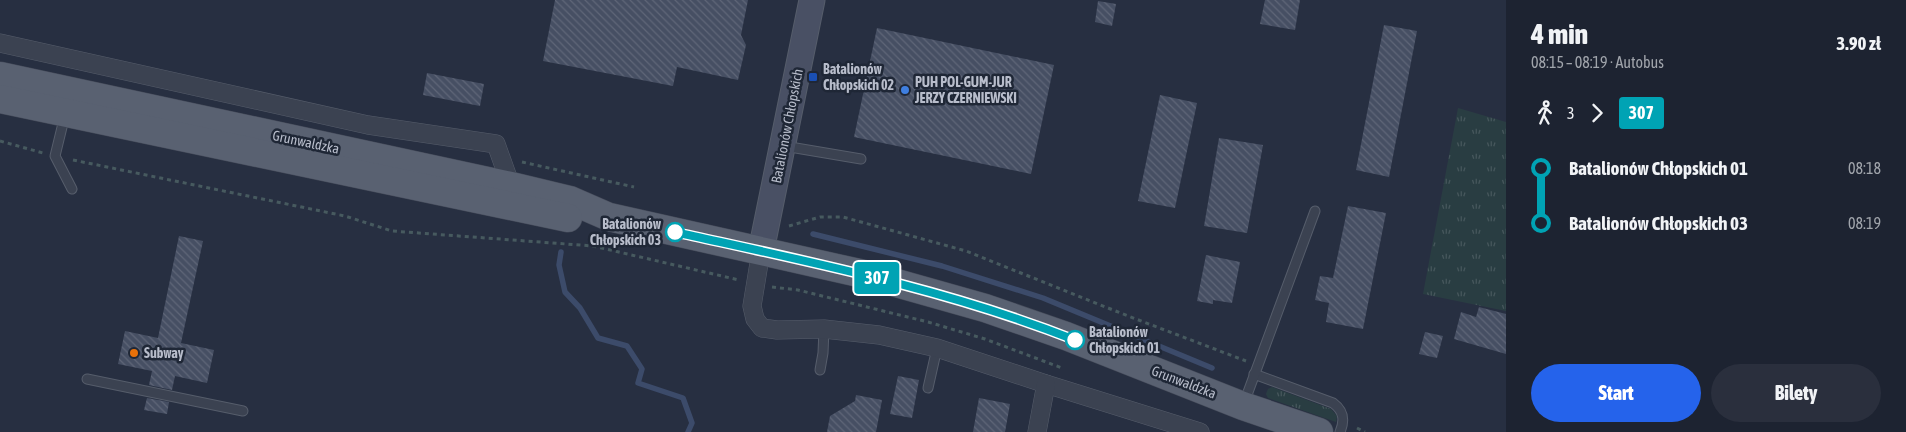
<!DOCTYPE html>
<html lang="pl">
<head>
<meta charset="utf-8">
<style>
	body { margin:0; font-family:"Asap Condensed",sans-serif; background:#2a2f3d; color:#f1f3f6; height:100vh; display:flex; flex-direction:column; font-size:19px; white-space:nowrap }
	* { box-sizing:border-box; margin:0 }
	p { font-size:16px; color:#a0a4ab }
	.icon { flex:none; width:28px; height:28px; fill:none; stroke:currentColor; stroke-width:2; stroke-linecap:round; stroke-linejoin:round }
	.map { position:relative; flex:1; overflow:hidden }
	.side { display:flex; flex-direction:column; background:#1d2331; width:400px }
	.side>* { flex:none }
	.badge { padding:0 10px; border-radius:4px; font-size:18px; line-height:32px }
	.map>.badge { position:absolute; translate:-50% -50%; box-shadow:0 0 0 2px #fff }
	.legs { display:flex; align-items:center; gap:8px; height:55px; padding:0 25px; font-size:16px }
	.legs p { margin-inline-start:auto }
	.overview { display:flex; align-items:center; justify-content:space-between; height:85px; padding:0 25px }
	h1 { font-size:28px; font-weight:800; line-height:38px }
	.action { display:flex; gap:10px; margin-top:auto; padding:10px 25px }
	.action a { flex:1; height:58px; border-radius:30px; background:#2563eb; color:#fff; font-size:20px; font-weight:800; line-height:58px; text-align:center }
	.action a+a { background:#2a2f3d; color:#f1f3f6 }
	ul { padding:0 25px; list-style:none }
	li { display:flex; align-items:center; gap:18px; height:55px; font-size:19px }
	li i { display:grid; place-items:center; width:8px; height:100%; margin:0 6px; background:currentColor }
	li i::after { content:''; width:12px; height:12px; margin:-6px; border:4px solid; border-radius:50%; background:#1d2331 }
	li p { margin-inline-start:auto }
	li:first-child i { background:linear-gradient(#0000 50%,currentColor 0) }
	li:last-child i { background:linear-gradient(currentColor 50%,#0000 0) }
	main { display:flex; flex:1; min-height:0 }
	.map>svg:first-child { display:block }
	.grass { fill:url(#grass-tufts) }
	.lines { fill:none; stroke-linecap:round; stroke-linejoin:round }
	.stream { stroke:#3c4b6a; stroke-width:5.5 }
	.building { fill:url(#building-back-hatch) }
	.lane-casing { stroke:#565d6b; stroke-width:11 }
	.street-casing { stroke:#565d6b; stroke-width:19 }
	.secondary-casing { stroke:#565d6b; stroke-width:27 }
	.primary-casing { stroke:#454b5a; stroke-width:29 }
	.path { stroke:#475a5f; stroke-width:3; stroke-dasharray:4 4; stroke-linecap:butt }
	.lane { stroke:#3b4251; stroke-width:9 }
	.street { stroke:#3b4251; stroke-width:18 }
	.secondary { stroke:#495064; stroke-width:25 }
	.primary { stroke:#596171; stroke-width:28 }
	.line-1-casing { stroke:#fff; stroke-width:11 }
	.line-1 { stroke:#00a3b4; stroke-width:8 }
	.transit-dot { fill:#1a4fb4; stroke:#1f2736; stroke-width:2 }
	.shop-dot { fill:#3f7fe0; stroke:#1f2736; stroke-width:2 }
	.stop-1-dot { fill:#fff; stroke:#00a3b4; stroke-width:2.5 }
	.food-dot { fill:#e8710a; stroke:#1f2736; stroke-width:2 }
	.labels { text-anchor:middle; stroke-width:5; stroke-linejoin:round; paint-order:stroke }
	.poi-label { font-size:14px; font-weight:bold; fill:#b8bdcb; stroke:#1f2736; text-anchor:start }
	.street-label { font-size:14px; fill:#b8bdcb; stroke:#1f2736 }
	.stop-label { font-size:14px; font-weight:bold; fill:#b8bdcb; stroke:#1f2736; text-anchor:end }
</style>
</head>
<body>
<main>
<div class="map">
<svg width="1506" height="432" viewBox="0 0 1506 432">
	<defs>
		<pattern id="grass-tufts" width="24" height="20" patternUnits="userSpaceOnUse" patternTransform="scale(1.25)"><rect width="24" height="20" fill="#293d42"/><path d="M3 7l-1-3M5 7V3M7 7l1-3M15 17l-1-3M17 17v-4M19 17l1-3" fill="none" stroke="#46575c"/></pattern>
		<pattern id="building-back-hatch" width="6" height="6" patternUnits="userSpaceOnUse" patternTransform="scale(1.25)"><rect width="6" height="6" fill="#464f63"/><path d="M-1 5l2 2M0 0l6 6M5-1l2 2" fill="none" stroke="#5f6678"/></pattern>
	</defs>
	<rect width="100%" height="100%" fill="#272f41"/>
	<!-- grass -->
	<g class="grass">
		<polygon points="1458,108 1506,122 1506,311 1423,294"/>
		<polygon points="1272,387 1331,409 1337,416 1336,422 1268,398 1266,394 1268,389"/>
	</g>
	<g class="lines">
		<!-- stream -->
		<g class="stream">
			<polyline points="813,234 942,266 1043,298 1212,368"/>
			<polyline points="561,252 559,265 565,292 580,308 598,338 627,346 642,369 638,383 683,398 692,423 688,432"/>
		</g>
	</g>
	<!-- building -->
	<g class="building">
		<polygon points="555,0 748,0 741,35 746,45 738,80 677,67 673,86 543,61"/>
		<polygon points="1265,0 1300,0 1295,30 1260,24"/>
		<polygon points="1098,1 1116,4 1112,26 1095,22"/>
		<polygon points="1384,25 1417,31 1389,177 1356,170"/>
		<polygon points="877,28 1054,65 1031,174 854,137"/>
		<polygon points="427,73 484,84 480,106 423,95"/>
		<polygon points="1160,95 1197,103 1175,208 1138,201"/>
		<polygon points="1219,138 1263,145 1247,233 1204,226"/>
		<polygon points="1348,206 1386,213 1363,329 1326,322 1329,303 1315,300 1320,276 1333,278"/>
		<polygon points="179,236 203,241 181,343 214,350 207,383 175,376 172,390 149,385 152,371 118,364 125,331 158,338"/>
		<polygon points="1206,255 1240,262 1232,303 1213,300 1213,304 1197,301"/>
		<polygon points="1479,307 1506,314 1506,354 1454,339 1461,312 1476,317"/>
		<polygon points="1425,332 1443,336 1437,358 1419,354"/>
		<polygon points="898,376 919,380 912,418 890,414"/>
		<polygon points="856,395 882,400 876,432 827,432 830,416 855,401"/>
		<polygon points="147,398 169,402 167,414 144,410"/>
		<polygon points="979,398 1010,404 1005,432 973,432"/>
	</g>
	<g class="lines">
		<!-- lane casing -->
		<g class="lane-casing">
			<g id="lane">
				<polyline points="65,115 55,156 72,189"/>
				<polyline points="784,146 861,159"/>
				<polyline points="820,370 823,353 824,329"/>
				<path d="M1254 374 1333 403C1344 411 1345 420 1340 432"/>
				<polyline points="87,379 243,411"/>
				<polyline points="928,388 937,348"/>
				<polyline points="1244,403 1315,211"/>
			</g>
		</g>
		<!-- street casing -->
		<g class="street-casing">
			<g id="street">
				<polyline points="0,43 368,125 496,144 511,186"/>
				<polyline points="761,251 752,306 755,319 762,328 777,330 824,329 879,335 937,348 1046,384 1200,432"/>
				<polyline points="1037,432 1046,384"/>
			</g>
		</g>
		<!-- secondary casing -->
		<g class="secondary-casing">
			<polyline id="secondary" points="761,251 812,0"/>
		</g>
		<!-- primary casing -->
		<g class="primary-casing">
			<g id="primary">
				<polyline points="0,76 511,186 570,200 609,217 868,275 985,308 1066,336 1243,406 1319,432"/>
				<polyline points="0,99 568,218"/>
			</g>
		</g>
		<!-- path -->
		<g class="path">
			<polyline points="0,141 43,153"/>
			<polyline points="73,160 345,216 392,231 593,246 739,280"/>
			<polyline points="522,162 634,187"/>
			<polyline points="789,226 820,217 843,217 966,251 1128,316 1246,361"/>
			<polyline points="772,287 798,290 928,322 985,339 1062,368"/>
			<polyline points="1357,428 1365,432"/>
		</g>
		<!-- lane -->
		<use href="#lane" class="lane"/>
		<!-- street -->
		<use href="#street" class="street"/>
		<!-- secondary -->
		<use href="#secondary" class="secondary"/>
		<!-- primary -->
		<use href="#primary" class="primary"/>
	</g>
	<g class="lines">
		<!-- line-1 casing -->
		<g class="line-1-casing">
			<path id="line-1" d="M675 232C810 262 946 289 1075 340"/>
		</g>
		<!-- line-1 -->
		<use href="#line-1" class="line-1"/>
	</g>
	<!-- markers -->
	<rect class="transit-dot" x="808" y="72" width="10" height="10" rx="2.5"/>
	<circle class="shop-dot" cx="905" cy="90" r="5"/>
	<g class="stop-1-dot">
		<circle cx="675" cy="232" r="9"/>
		<circle cx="1075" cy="340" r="9"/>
	</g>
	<circle class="food-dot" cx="134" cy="353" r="5"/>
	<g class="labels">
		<!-- poi labels -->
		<g class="poi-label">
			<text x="823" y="74">Batalionów<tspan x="823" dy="16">Chłopskich 02</tspan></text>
			<text x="915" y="87">PUH POL-GUM-JUR<tspan x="915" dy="16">JERZY CZERNIEWSKI</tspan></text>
			<text x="144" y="358">Subway</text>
		</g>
		<!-- street labels -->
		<g class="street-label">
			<text transform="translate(787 126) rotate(-79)" y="5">Batalionów Chłopskich</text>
			<text transform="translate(306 142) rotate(12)" y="5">Grunwaldzka</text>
			<text transform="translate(1184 382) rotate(21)" y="5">Grunwaldzka</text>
		</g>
		<!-- stop labels -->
		<g class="stop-label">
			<text x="661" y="229">Batalionów<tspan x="661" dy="16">Chłopskich 03</tspan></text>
			<text x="1089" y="337" text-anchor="start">Batalionów<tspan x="1089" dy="16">Chłopskich 01</tspan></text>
		</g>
	</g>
</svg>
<b class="badge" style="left:877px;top:278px;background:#00a3b4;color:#fff">307</b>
</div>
<section class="side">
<div class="overview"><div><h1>4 min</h1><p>08:15 – 08:19 · Autobus</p></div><b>3.90 zł</b></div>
<div class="legs"><svg class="icon" aria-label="walk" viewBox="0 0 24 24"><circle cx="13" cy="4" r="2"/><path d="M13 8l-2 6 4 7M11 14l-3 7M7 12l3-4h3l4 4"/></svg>3<svg class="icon" aria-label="forward" viewBox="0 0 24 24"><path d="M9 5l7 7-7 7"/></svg><b class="badge" style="background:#00a3b4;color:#fff">307</b></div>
<ul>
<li><i style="color:#00a3b4"></i><b>Batalionów Chłopskich 01</b><p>08:18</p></li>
<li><i style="color:#00a3b4"></i><b>Batalionów Chłopskich 03</b><p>08:19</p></li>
</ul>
<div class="action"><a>Start</a><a>Bilety</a></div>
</section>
</main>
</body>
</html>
